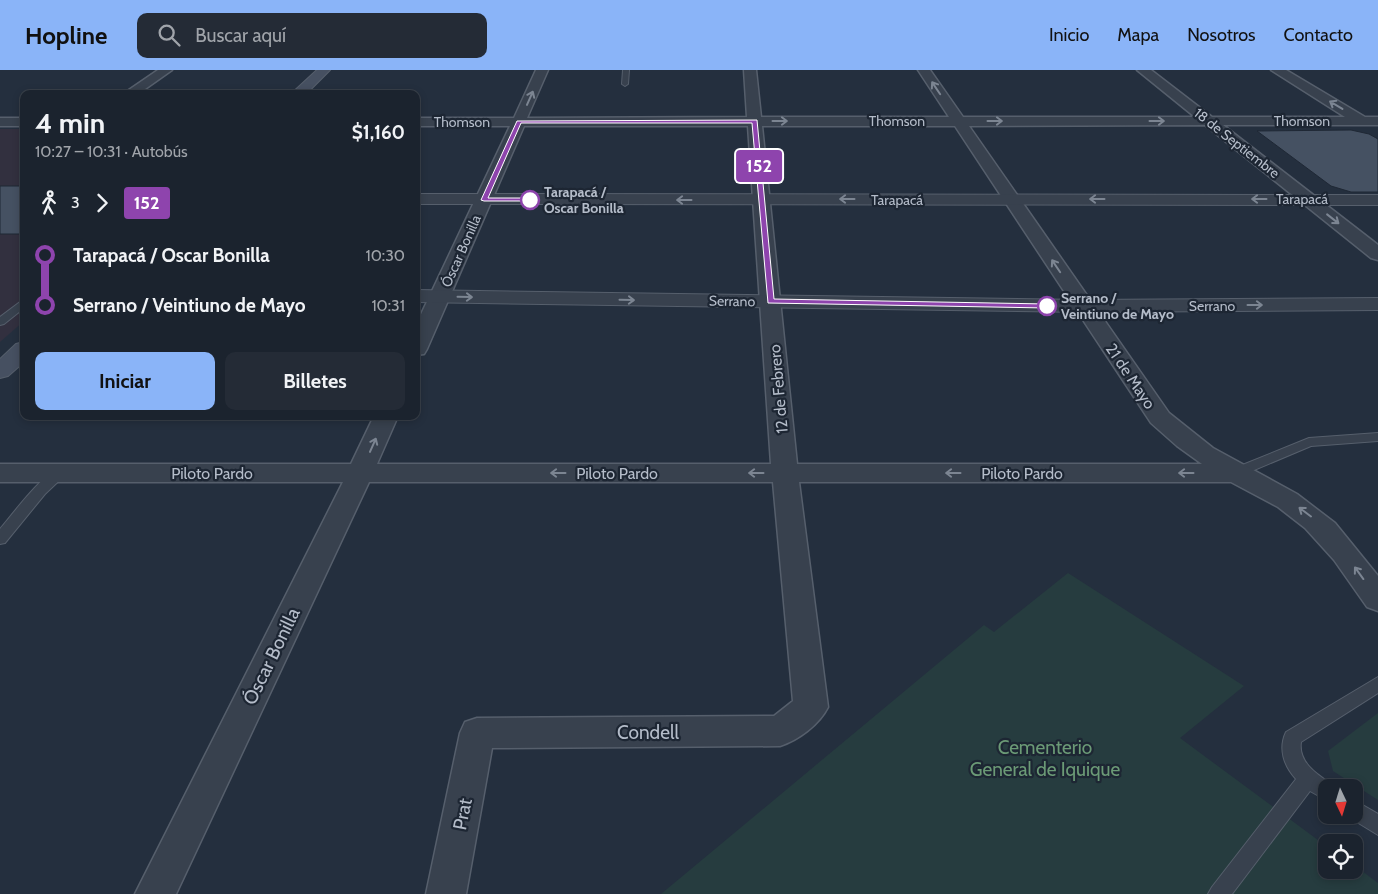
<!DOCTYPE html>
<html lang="es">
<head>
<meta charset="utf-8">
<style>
	body { margin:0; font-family:Cabin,sans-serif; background:#242b36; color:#f1f3f6; height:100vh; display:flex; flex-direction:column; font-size:19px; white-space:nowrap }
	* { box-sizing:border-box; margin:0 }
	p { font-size:16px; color:#a0a4aa }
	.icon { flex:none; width:28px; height:28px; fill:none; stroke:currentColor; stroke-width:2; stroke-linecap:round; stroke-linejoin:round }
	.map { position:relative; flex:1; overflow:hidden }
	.drawer { position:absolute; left:20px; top:20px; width:400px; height:330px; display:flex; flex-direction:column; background:#1b232e; border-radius:10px; box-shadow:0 2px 8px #0003,0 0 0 1px #39404a }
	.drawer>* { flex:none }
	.badge { padding:0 10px; border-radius:4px; font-size:18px; line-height:32px }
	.needle { width:32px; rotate:176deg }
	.controls { position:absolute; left:1318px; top:709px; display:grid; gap:10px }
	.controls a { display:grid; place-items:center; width:45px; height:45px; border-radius:10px; background:#1b232e; box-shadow:0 2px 8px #0003,0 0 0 1px #39404a; font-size:25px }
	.map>.badge { position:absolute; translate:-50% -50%; box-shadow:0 0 0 2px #fff }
	.legs { display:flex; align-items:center; gap:8px; height:55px; padding:0 15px; font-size:16px }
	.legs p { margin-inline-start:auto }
	.overview { display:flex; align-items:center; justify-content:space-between; height:85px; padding:0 15px }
	h1 { font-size:28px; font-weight:700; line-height:38px }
	.action { display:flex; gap:10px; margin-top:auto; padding:10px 15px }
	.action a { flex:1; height:58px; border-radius:10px; background:#8ab4f8; color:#111; font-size:20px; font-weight:700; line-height:58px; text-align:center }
	.action a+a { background:#242b36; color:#f1f3f6 }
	ul { padding:0 15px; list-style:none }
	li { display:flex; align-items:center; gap:18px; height:50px; font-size:19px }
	li i { display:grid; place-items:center; width:8px; height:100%; margin:0 6px; background:currentColor }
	li i::after { content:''; width:12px; height:12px; margin:-6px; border:4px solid; border-radius:50%; background:#1b232e }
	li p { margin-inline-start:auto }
	li:first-child i { background:linear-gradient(#0000 50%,currentColor 0) }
	li:last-child i { background:linear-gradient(currentColor 50%,#0000 0) }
	header { display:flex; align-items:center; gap:30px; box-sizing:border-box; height:70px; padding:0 25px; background:#8ab4f8; color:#111 }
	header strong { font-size:24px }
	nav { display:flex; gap:28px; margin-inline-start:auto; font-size:18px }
	.search { width:350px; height:45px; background:#242b36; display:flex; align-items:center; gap:12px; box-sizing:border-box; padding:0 18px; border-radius:10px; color:#a0a4aa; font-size:19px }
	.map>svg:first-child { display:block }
	.medical { fill:#32303f }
	.green { fill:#263c3f }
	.building { fill:#455162; stroke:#1f2835 }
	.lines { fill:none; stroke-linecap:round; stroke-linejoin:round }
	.service-casing { stroke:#565f6c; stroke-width:2 }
	.minor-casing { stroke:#565f6c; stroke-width:3 }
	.tertiary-casing { stroke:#565f6c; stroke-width:2 }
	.secondary-casing { stroke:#565f6c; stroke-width:2 }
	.service { fill:#38414e; fill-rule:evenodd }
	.minor { fill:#38414e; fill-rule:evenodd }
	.tertiary { fill:#38414e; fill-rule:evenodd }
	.secondary { fill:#465061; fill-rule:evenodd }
	.oneway { stroke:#7c8592 }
	.line-1 { fill:#8e44ad; stroke:#fff }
	.stop-1-dot { fill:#fff; stroke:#8e44ad; stroke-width:2.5 }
	.labels { text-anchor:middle; stroke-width:4.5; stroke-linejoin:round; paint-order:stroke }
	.far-street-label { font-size:14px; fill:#b4bcc9; stroke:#1d2633 }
	.far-stop-label { font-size:14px; font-weight:bold; fill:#b4bcc9; stroke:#1d2633; text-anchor:start }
	.street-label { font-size:16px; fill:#b4bcc9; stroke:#1d2633 }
	.near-street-label { font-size:19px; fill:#b4bcc9; stroke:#1d2633 }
	.near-park-label { font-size:19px; fill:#6b9a76; stroke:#1d2633 }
</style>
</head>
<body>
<header>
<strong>Hopline</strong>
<div class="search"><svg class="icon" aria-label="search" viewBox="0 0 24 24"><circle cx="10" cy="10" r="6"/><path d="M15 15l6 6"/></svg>Buscar aquí</div>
<nav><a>Inicio</a><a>Mapa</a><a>Nosotros</a><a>Contacto</a></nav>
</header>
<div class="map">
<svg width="1378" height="824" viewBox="0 0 1378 824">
	<rect width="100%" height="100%" fill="#242f3e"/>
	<!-- medical -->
	<polygon class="medical" points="0,59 24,59 24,251 0,272"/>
	<!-- green -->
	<g class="green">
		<polygon points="1068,503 1244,616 1180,668 1326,776 1326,800 1354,800 1354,795 1378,813 1378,824 661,824 984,555 994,562"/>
		<polygon points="1378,643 1378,730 1333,701 1328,681"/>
	</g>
	<!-- building -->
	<g class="building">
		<polygon points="1351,60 1369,64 1378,69 1378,122 1351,122 1331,116 1257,61"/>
		<rect x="0" y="116" width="24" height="48"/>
	</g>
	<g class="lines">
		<!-- service casing -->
		<g class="service-casing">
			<g id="service">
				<polygon points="623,0 629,0 628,14 625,16 622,14"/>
				<polygon points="24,229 24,238 4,254 0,255 0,247"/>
				<polygon points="1378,363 1378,371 1311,376 1240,406 1230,406 1228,403 1230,400 1309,368"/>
				<path d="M59 399 64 400 66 403 64 406 45 424 5 473 0 474V459C12 445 43 403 59 399Z"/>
				<path d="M1378 607V623L1301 672C1298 693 1318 705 1333 715L1334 718H1326V730L1310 721 1232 824H1208L1212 817 1296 709C1284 696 1278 679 1286 662Z"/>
				<polygon points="1354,730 1378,744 1378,765 1347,746 1354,745"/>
			</g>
		</g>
		<!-- minor casing -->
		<g class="minor-casing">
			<g id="minor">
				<polygon points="158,0 172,0 138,24 123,24"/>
				<path d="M536 0H548L527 48 747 47 744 0H756L761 47H949L918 0H930L963 47H1195L1137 0H1151L1212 47H1345L1271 0H1286L1365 47H1378V55H1223L1378 175V190L1371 188 1205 55 969 56 1169 343 1213 378 1297 424 1335 453 1378 506V541L1367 537 1334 490 1305 458 1278 437 1231 412H799L828 637C819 655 798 670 780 676L492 678 466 824H426L460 663 465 652 477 648 774 646 793 631 773 412H369L176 824H135L343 412H0V394H351L374 346H398L377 394H771L748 56H524L427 279 424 284 416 285V255L510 56H416V48H514ZM762 56H955L1151 353 1177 376 1202 394H797Z"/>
				<rect x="0" y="48" width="24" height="8"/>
			</g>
		</g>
		<!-- tertiary casing -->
		<g class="tertiary-casing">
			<g id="tertiary">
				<polygon points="416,124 1378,125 1378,135 416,134"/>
				<polygon points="416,220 1084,230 1378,228 1378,240 1084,242 416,232"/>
			</g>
		</g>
		<!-- secondary casing -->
		<g class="secondary-casing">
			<g id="secondary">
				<polygon points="317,0 330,0 306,24 291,24"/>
				<polygon points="24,272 24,292 8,306 0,308 0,289 16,274"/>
			</g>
		</g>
		<!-- service -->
		<use href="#service" class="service"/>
		<!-- minor -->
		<use href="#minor" class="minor"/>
		<!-- tertiary -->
		<use href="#tertiary" class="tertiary"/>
		<!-- secondary -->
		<use href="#secondary" class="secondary"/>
	</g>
	<!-- one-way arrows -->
	<defs><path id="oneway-shaft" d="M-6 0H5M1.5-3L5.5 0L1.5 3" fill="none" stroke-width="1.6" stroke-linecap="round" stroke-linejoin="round" transform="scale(1.25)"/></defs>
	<g class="oneway">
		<use href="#oneway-shaft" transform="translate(936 18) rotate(-124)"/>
		<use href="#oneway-shaft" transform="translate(530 28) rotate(-66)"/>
		<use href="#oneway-shaft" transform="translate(1336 35) rotate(-149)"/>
		<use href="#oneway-shaft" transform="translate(780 51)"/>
		<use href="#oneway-shaft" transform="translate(995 51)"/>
		<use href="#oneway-shaft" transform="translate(1157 51)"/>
		<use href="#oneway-shaft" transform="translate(847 129) rotate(-180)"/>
		<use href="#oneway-shaft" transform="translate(1097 129) rotate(180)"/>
		<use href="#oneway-shaft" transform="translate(1259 129) rotate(180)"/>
		<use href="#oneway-shaft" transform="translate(684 130) rotate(180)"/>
		<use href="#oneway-shaft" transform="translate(1333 149) rotate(38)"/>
		<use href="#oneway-shaft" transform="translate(1056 196) rotate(-124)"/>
		<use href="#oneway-shaft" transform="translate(465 227) rotate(1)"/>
		<use href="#oneway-shaft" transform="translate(627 230) rotate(1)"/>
		<use href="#oneway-shaft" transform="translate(1255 235)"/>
		<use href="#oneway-shaft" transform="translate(373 375) rotate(-66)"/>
		<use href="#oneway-shaft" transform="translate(558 403) rotate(180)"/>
		<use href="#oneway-shaft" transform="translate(756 403) rotate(180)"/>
		<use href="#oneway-shaft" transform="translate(953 403) rotate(180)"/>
		<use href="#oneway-shaft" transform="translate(1186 403) rotate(180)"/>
		<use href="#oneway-shaft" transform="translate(1305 442) rotate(-143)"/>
		<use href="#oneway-shaft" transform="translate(1359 503) rotate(-126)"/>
	</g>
	<!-- line-1 -->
	<polygon class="line-1" points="757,50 774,229 1047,234 1051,236 1047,238 768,233 752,53 521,53 488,128 530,128 533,130 530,131 484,131 481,130 517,51"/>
	<!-- markers -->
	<g class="stop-1-dot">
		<circle cx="530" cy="130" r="9"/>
		<circle cx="1047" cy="236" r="9"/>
	</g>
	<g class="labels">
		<!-- far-street labels -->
		<g class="far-street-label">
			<text x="897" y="56">Thomson</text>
			<text x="1302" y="56">Thomson</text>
			<text x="462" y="57">Thomson</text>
			<text transform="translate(1237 73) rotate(38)" y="5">18 de Septiembre</text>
			<text x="1302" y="134">Tarapacá</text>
			<text x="897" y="135">Tarapacá</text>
			<text transform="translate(461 181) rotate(-66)" y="5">Óscar Bonilla</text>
			<text transform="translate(732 231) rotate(1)" y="5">Serrano</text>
			<text x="1212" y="241">Serrano</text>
		</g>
		<!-- far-stop labels -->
		<g class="far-stop-label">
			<text x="544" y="127">Tarapacá /<tspan x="544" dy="16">Oscar Bonilla</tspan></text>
			<text x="1061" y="233">Serrano /<tspan x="1061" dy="16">Veintiuno de Mayo</tspan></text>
		</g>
		<!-- street labels -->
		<g class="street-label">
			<text transform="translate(1131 306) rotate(56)" y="6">21 de Mayo</text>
			<text transform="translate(778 319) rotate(-95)" y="6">12 de Febrero</text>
			<text x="212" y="409">Piloto Pardo</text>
			<text x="617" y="409">Piloto Pardo</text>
			<text x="1022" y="409">Piloto Pardo</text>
		</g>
		<!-- near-street labels -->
		<g class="near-street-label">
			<text transform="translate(271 586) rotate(-64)" y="7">Óscar Bonilla</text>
			<text x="648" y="669">Condell</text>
			<text transform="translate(462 744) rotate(-79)" y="7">Prat</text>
		</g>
		<!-- near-park labels -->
		<g class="near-park-label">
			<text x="1045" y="684">Cementerio<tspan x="1045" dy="22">General de Iquique</tspan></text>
		</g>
	</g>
</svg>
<div class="controls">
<a><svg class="needle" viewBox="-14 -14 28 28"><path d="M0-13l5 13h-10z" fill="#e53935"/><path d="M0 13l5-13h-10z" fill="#a0a4aa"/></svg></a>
<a><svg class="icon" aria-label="locate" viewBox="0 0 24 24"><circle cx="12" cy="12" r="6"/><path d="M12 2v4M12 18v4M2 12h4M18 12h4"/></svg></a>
</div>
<b class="badge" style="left:759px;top:96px;background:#8e44ad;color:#fff">152</b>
<section class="drawer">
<div class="overview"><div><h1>4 min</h1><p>10:27 – 10:31 · Autobús</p></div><b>$1,160</b></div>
<div class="legs"><svg class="icon" aria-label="walk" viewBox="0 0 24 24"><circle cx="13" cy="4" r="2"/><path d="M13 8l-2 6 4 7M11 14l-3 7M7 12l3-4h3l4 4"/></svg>3<svg class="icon" aria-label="forward" viewBox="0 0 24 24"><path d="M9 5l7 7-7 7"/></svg><b class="badge" style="background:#8e44ad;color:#fff">152</b></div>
<ul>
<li><i style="color:#8e44ad"></i><b>Tarapacá / Oscar Bonilla</b><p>10:30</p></li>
<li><i style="color:#8e44ad"></i><b>Serrano / Veintiuno de Mayo</b><p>10:31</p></li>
</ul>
<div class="action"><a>Iniciar</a><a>Billetes</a></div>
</section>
</div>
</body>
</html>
